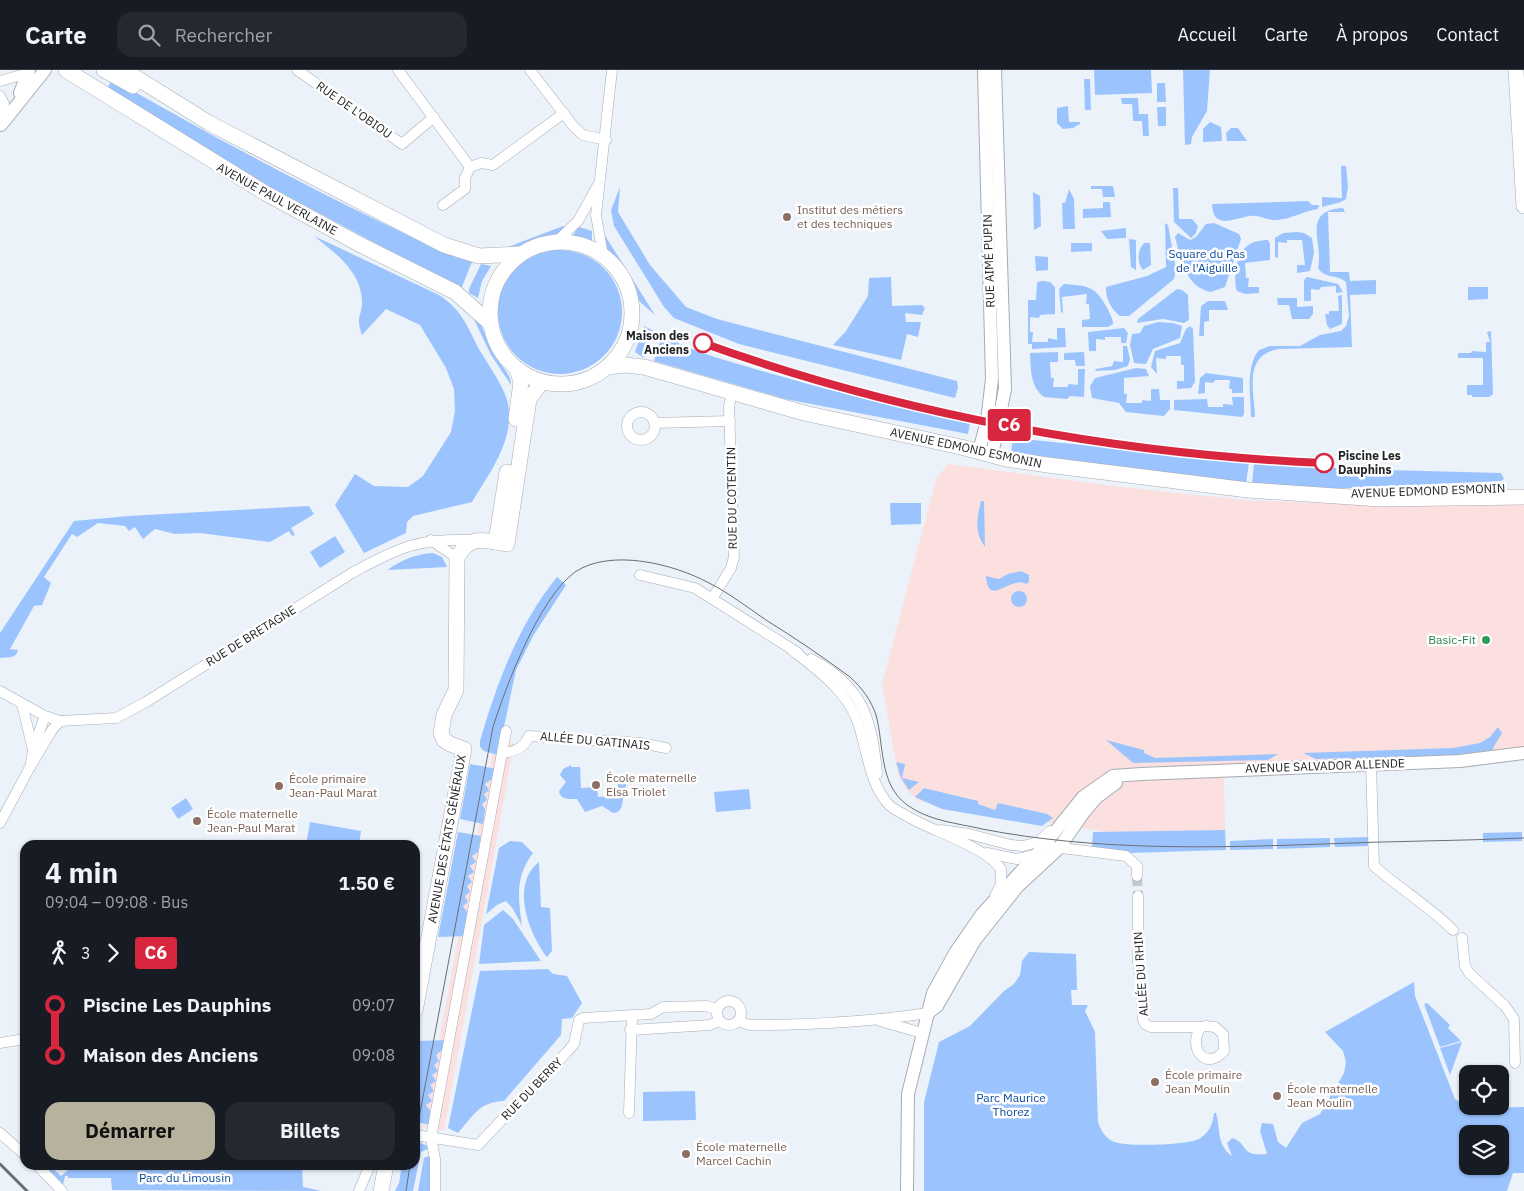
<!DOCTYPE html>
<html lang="fr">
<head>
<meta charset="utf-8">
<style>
	body { margin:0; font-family:"IBM Plex Sans",sans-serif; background:#242831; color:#f1f3f6; height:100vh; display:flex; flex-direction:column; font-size:19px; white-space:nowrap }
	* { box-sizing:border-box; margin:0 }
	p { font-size:16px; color:#9ea1a6 }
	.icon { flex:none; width:28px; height:28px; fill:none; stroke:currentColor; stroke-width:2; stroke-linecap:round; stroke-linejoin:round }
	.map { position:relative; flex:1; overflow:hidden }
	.details { position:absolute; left:20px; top:770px; width:400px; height:330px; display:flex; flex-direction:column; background:#171b24; border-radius:15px; box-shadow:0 1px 4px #0004 }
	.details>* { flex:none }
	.badge { padding:0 10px; border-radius:4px; font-size:18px; line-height:32px }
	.buttons { position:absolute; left:1459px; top:995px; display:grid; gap:10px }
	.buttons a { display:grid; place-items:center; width:50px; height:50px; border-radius:10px; background:#171b24; box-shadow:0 1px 4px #0004; font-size:25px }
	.map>.badge { position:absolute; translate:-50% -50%; box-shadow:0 0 0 2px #fff }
	.legs { display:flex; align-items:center; gap:8px; height:55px; padding:0 25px; font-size:16px }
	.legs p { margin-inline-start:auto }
	.head { display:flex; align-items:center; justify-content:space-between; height:85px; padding:0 25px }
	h1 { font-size:28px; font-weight:800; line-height:38px }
	.action { display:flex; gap:10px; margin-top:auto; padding:10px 25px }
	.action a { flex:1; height:58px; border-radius:15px; background:#b6b29d; color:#111; font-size:20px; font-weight:800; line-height:58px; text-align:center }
	.action a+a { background:#242831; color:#f1f3f6 }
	ul { padding:0 25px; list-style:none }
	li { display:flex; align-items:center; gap:18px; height:50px; font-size:19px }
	li i { display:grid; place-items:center; width:8px; height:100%; margin:0 6px; background:currentColor }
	li i::after { content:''; width:12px; height:12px; margin:-6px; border:4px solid; border-radius:50%; background:#171b24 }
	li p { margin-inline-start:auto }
	li:first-child i { background:linear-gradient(#0000 50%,currentColor 0) }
	li:last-child i { background:linear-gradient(currentColor 50%,#0000 0) }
	header { display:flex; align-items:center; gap:30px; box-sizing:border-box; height:70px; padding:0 25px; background:#171b24; border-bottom:1px solid #363941 }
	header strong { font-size:24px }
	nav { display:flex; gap:28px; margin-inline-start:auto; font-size:18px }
	.search { width:350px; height:45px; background:#242831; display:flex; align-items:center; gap:12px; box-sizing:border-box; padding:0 18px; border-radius:15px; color:#9ea1a6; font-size:19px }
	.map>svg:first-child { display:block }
	.commercial { fill:#fbe0df }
	.green { fill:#9bc4ff; fill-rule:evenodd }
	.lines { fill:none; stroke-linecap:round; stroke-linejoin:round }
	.minor-tunnel { stroke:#c3c8ce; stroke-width:10; stroke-dasharray:10 5; stroke-linecap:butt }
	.minor-casing { stroke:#a7acb3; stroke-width:11 }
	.tertiary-casing { stroke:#a7acb3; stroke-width:14 }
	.secondary-casing { stroke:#a7acb3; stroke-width:16 }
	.minor { stroke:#fff; stroke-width:10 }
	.tertiary { stroke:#fff; stroke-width:12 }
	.secondary { stroke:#fff; stroke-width:15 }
	.tram { stroke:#6b6f73; stroke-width:1 }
	.rail { stroke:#6b6f73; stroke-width:3 }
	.line-1-casing { stroke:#fff; stroke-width:11 }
	.line-1 { stroke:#d7263d; stroke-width:8 }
	.education-dot { fill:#8d6e63; stroke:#fefefe; stroke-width:2 }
	.stop-1-dot { fill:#fff; stroke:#d7263d; stroke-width:2.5 }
	.leisure-dot { fill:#2e9e5b; stroke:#fefefe; stroke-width:2 }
	.labels { text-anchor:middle; stroke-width:5; stroke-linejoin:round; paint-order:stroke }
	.street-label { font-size:12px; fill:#1f2124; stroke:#fefefe }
	.education-label { font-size:12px; fill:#785e54; stroke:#fefefe; text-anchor:start }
	.park-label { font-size:12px; fill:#0a4b9f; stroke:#fefefe }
	.stop-label { font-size:12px; font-weight:bold; fill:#1f2124; stroke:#fefefe; text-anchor:end }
	.leisure-label { font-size:12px; fill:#27864d; stroke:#fefefe; text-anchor:end }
</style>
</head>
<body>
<header>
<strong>Carte</strong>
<div class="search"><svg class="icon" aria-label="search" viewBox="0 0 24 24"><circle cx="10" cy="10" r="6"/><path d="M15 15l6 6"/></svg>Rechercher</div>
<nav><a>Accueil</a><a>Carte</a><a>À propos</a><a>Contact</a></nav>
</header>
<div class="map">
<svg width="1524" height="1121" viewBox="0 0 1524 1121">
	<rect width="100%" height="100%" fill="#ecf2f9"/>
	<!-- commercial -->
	<g class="commercial">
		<polygon points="948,394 1113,416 1244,430 1372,435 1524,429 1524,678 1224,707 1225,760 1114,763 918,731 906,719 898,705 882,614 936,409"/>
		<polygon points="495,669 514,673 444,1061 423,1057"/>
	</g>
	<!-- green -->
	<g class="green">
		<polygon points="1094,0 1151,0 1152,23 1095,25"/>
		<polygon points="1183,0 1210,0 1207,41 1192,67 1191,74 1185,75"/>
		<path d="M112 9C224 73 338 134 455 187L472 192 461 219 229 95 108 17Z"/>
		<polygon points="1084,9 1090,9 1091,40 1085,40"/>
		<polygon points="1157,13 1165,13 1166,32 1157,32"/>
		<polygon points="1121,28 1138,28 1139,44 1148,44 1149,66 1143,66 1142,51 1133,51 1132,34 1122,34"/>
		<polygon points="1068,36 1069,52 1080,52 1080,54 1073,58 1063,59 1057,53 1057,38"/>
		<polygon points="1157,37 1166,37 1166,56 1158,56"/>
		<polygon points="1210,52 1221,57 1222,71 1203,72 1203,59"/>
		<polygon points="1231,58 1238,58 1247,71 1227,71 1226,63"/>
		<polygon points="1341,96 1346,96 1348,117 1346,129 1341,132 1322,137 1322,127 1342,128"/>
		<polygon points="1091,116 1113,116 1115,127 1103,127 1102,119 1091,119"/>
		<polygon points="620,117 618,142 650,195 686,237 717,249 957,311 958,317 955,328 739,274 674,248 664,237 614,156 611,140"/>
		<polygon points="1173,118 1178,118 1179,149 1192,149 1198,156 1196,163 1191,168 1174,152"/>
		<polygon points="1069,119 1074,129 1075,159 1063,159 1062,133 1065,133"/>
		<polygon points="1033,122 1040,126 1041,156 1034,160"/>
		<path d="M1308 131 1312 135H1319L1318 139C1304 141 1291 149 1277 150 1268 151 1259 144 1250 146 1235 148 1213 161 1212 134Z"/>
		<polygon points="1103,132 1110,132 1111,147 1083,148 1083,139 1103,138"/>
		<path d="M1343 138 1345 142H1328L1330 202H1349L1350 211 1376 210V224L1350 225 1352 277 1279 279C1243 285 1254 320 1255 347H1251C1251 327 1245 297 1259 280L1270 276H1300L1320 265 1341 261 1346 256 1349 246 1346 212C1337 204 1325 209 1318 198 1324 173 1300 141 1343 138Z"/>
		<path d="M1165 153 1168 155 1176 199 1174 209 1129 246H1120C1112 240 1105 228 1106 217L1147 206 1166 197Z"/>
		<path d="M1214 153 1239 164 1241 169 1225 217 1211 222C1185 217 1181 189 1175 167L1178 163 1190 170 1196 167 1206 154Z"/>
		<polygon points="563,156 567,158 561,163 536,168 508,183 503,179"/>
		<polygon points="579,157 592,161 592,173 571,168"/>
		<polygon points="1126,158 1126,168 1107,169 1101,161"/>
		<polygon points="1297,162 1304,163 1312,168 1314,183 1310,201 1297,203 1297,195 1305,195 1302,170 1287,170 1287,173 1278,172 1278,188 1275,187 1275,168 1283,163"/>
		<polygon points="604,164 655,245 639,231 630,209 604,175"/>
		<path d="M314 166 439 225C462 240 467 256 479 279 487 293 503 315 507 330 517 367 490 402 472 432L413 446 407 452 406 463 364 483 335 435 355 404 374 416 408 417 423 406 451 362 455 341 454 319 446 298 420 255 386 239 362 265C355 246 362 247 362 231 361 201 335 183 314 166Z"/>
		<polygon points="1129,169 1136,170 1136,200 1131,197"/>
		<path d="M1268 170 1270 174V190L1245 193 1246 208H1249L1248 217H1259V223L1245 224 1237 221C1233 210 1236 187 1245 178 1250 172 1260 170 1268 170Z"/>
		<polygon points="1071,173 1092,173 1092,181 1071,182"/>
		<path d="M1144 173H1150L1151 195 1143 200C1137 194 1137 180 1144 173Z"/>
		<circle cx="560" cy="242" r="62"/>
		<polygon points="1035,186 1048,187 1048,200 1036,201"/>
		<polygon points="481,194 491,196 482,211 478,228 469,223 469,219"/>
		<polygon points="891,207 892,236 922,235 925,238 922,245 905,243 906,252 921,252 918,267 907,264 901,290 833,275 846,261 868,226 869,208"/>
		<polygon points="1307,207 1338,214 1343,222 1336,223 1336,216 1321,217 1319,220 1311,219 1311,231 1304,231 1304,210"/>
		<polygon points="1043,211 1050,212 1055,217 1055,244 1040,245 1039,248 1030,247 1030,262 1033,262 1032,272 1048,272 1048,268 1057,270 1057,258 1065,258 1066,277 1032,279 1032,274 1028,274 1028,230 1036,230 1037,212"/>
		<path d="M1064 214C1087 216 1094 215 1106 236 1109 242 1113 248 1113 254L1108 257H1082V250L1090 249 1089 234H1086L1087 224 1062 227 1063 243 1061 242 1059 219Z"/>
		<polygon points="1468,217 1488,217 1488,229 1468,230"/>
		<polygon points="1177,219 1182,220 1188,225 1189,250 1184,253 1163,249 1137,253 1138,249"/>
		<polygon points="1342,225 1342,254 1330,259 1327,255 1325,244 1329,244 1329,241 1339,241 1338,226"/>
		<polygon points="1277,228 1297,228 1297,237 1313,236 1313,244 1309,249 1292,249 1289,235 1278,235"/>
		<polygon points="1208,231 1225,231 1228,240 1209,240 1209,251 1204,252 1204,266 1199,266 1201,236"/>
		<path d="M470 241C484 254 487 272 497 288 501 296 512 306 511 315L491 285Z"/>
		<polygon points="1158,252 1173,253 1182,256 1180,268 1153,279 1146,294 1134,293 1130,275 1132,264 1140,263 1144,256"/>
		<polygon points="644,256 654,261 644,288 635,282"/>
		<polygon points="1190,256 1193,259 1195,312 1191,318 1177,319 1177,311 1184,311 1184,295 1181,295 1181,286 1166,286 1166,289 1156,288 1157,304 1151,297 1155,281 1180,273 1186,259"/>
		<polygon points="1124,258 1128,263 1126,273 1121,273 1121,267 1105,267 1105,270 1096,269 1096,281 1089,281 1088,262"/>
		<polygon points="1491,261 1493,324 1489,327 1472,327 1472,325 1467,325 1467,315 1483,315 1483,288 1458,288 1458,283 1471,283 1472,281 1486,282 1486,272 1490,272 1487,262"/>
		<path d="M662 265C693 282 728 291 762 301 831 321 900 338 970 353L968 364 785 329 654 291Z"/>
		<polygon points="1123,276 1127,276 1130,289 1128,296 1115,300 1095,301 1096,299 1112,296 1114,291 1123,292"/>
		<path d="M1058 282V292H1050L1051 308H1054L1053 317H1068V314L1078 315V299H1085L1084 327 1070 326 1067 329 1044 327C1030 316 1031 300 1030 283Z"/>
		<polygon points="1084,282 1085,296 1076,296 1075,290 1064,290 1064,283"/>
		<polygon points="1136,298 1146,299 1149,306 1124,308 1124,324 1127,324 1126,333 1142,333 1142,330 1151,331 1151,319 1159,319 1160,330 1170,330 1170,339 1164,346 1126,342 1119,333 1092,328 1090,316 1095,308"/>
		<polygon points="1206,303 1243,308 1243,323 1232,323 1232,319 1229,319 1230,310 1215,310 1213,313 1205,312 1205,323 1198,324 1200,308"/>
		<polygon points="1232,327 1244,327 1244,344 1242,347 1174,340 1174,330 1207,329 1208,337 1223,337 1223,334 1233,335"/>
		<polygon points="1013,368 1249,392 1246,414 1155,404 1011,382"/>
		<polygon points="1254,393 1350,399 1501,403 1504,409 1501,411 1332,419 1252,415"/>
		<path d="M981 431H984L985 477C974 462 977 448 981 431Z"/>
		<polygon points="890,433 921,433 921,454 891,455"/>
		<path d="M309 436 314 444 291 458 295 465 292 466 289 461 270 472 200 463 175 464 155 459 143 469 135 457 129 461 125 456 98 453 77 467 72 464 44 507 51 513 42 535 34 536 10 579 18 580C16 589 8 587 0 588V563L74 451 129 446Z"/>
		<polygon points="335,466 345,482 320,498 310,482"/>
		<path d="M433 483 442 487 447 497 387 500C402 490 415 484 433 483Z"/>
		<path d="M1021 501 1029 505V512L1026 514C1010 505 988 539 986 506L999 509 1008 504Z"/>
		<path d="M557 507 566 515 533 566 516 600 498 685 484 681 480 677V671C497 613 518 555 557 507Z"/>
		<circle cx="1019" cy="529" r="8"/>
		<polygon points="1498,657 1502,663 1492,680 1455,685 1316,689 1303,683 1453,678 1480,673 1490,667"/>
		<polygon points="1106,670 1144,680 1144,683 1155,688 1278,684 1268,690 1133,693"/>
		<polygon points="896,692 905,694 902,708 919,712 909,720 901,708"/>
		<polygon points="470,694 497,699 496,706 485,714 489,720 484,724 487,730 482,734 485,739 483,754 460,749"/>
		<path d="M571 695V697H580L581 718 597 717 598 727 618 726V706H626V726H623C623 733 622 743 613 743L602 736 585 742 577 729C570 729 560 730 559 721L566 712 560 705 563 699Z"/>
		<polygon points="924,718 978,731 978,734 995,740 998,733 1047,744 1053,748 1042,756 942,739 915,727"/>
		<polygon points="749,719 751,739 716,742 714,722"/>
		<polygon points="186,728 193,739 178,749 171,738"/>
		<polygon points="310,752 361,761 359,775 306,775"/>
		<polygon points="1225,760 1226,780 1130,783 1092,778 1093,762"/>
		<polygon points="458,762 481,766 478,782 472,786 476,792 470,796 474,802 468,806 472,812 467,816 470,822 465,826 468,832 463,836 470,847 467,866 438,867"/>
		<polygon points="1522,762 1522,771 1483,772 1483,763"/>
		<polygon points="1370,767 1370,776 1335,777 1334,768"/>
		<polygon points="1330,768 1330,777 1277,779 1277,769"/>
		<polygon points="1273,769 1273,779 1230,780 1230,771"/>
		<path d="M510 771 522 772 533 783C515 807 518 827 522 856L513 839 506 831 497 835 486 844 499 778Z"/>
		<path d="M539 792 541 837 550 838 552 881 547 887C529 864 510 814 539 792Z"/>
		<polygon points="503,840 513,849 541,891 479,894 484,855"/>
		<path d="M1029 882 1076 884 1077 920H1071L1072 935H1088L1085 941 1095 962 1098 1052C1101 1061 1106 1069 1115 1072 1128 1077 1187 1075 1199 1069 1209 1063 1213 1054 1214 1043H1216C1221 1060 1216 1074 1232 1086L1227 1073 1232 1068C1249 1073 1239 1087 1267 1084L1260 1061 1262 1053 1273 1054 1278 1072 1286 1078 1302 1053 1320 1044 1344 1003 1346 992 1343 981 1325 962 1414 912 1415 926 1455 1029 1470 1038 1524 1037V1103H1513L1507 1121H924V1032L939 972 970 956 1004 921 1014 914 1020 905 1022 891ZM1468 1064H1500V1096H1468Z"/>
		<path d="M548 899 553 904 567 906 582 933 572 948 562 949 561 965 504 1031C479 1032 474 1045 458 1063L448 1058 480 901Z"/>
		<polygon points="1427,933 1450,955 1448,958 1461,971 1440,977 1424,934"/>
		<polygon points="448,970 446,977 436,985 439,991 434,995 438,1001 432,1005 436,1011 430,1015 434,1021 428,1025 432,1031 426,1035 434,1046 432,1055 415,1052 415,991 419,971"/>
		<polygon points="1462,972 1450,1005 1440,978"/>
		<polygon points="695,1021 696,1050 643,1051 643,1022"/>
		<polygon points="415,1071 426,1075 428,1079 421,1082 413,1121 395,1121 399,1113 402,1095 415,1095"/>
		<polygon points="431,1085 432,1121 418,1121 424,1088"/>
		<polygon points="42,1095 49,1095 61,1106 68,1100 68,1095 302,1095 303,1117 321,1121 112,1120 111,1108 68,1108 68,1106 65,1106 63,1115"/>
	</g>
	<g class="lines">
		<!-- minor-tunnel -->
		<polyline class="minor-tunnel" points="1137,806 1138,826"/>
		<!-- minor casing -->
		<g class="minor-casing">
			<g id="minor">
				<polyline points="297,0 402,74 434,47"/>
				<polyline points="398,0 470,97"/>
				<polyline points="530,0 574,57 583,65 606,70"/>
				<polyline points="0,11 29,3"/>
				<polyline points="0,26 4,34 1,55"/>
				<polyline points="443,135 465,119 465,108 470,97 481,93 493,95 564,43"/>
				<polyline points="556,172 578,151 598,115"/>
				<polyline points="603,185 596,145 612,0"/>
				<circle cx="641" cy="356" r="14"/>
				<polyline points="654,353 730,351"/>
				<polyline points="431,470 457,488"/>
				<polyline points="640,505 695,518 798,583"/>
				<polyline points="712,529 731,498 734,487 729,337 732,322"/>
				<path d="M792 580C816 599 846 620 857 650 867 677 868 712 889 735 893 739 900 742 905 745 931 761 985 776 1001 799V814L995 826"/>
				<path d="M811 589C863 616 872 649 877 704"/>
				<path d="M0 621 45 646 60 651 116 648 146 632 352 503C399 477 419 468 473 470"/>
				<polyline points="22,634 33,680 31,693"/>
				<polyline points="33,679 45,646"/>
				<path d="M502 683C515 682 524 678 529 666L641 673 666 678"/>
				<path d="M1371 693 1374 796C1400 819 1429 836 1453 860"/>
				<polyline points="0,753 30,697 52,660 60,651"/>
				<polyline points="941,760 969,764 1011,775 1023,776 1038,772 1050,761"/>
				<polyline points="1053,777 1126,786 1137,796 1137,806"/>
				<polyline points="987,783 1017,789 1039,784"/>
				<polyline points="1138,826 1138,891 1141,912 1143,950 1145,954 1151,957 1201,957"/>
				<polyline points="1462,868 1465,896 1469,903 1505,936 1514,949 1515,993"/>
				<circle cx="729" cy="943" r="12"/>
				<path d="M738 951 750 955C810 955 869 952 928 943"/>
				<polyline points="880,951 922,963"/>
				<path d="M1205 956 1215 957 1223 964 1224 981C1205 1003 1187 976 1201 957Z"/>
				<polyline points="630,960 710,955 719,951"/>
				<polyline points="0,973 25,969"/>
				<polyline points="629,1043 632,946"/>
				<polyline points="0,1063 25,1085"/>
				<polyline points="415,1065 478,1075 566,983 574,974 579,950 583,948 651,944 663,937 707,936 717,940"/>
				<polyline points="37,1095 62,1121"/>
				<polyline points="359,1121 370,1095"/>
				<polyline points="435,1121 435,1089 431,1068 506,661"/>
			</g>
		</g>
		<!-- tertiary casing -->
		<g class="tertiary-casing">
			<g id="tertiary">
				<polyline points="20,23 29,0"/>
				<polyline points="1,55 45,0"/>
				<polyline points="979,381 987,351 992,309 984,0"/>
				<polyline points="992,385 1005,319 995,0"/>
				<polyline points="928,943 937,936 975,870 1018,816 1059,778 1084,742 1096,728 1116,713"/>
				<polyline points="907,1121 908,1024 933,923 955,883 982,844 1037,784 1083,727 1113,706 1141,704 1460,691 1524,683"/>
			</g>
		</g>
		<!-- secondary casing -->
		<g class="secondary-casing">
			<g id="secondary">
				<polyline points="66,0 265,123 359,174 455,222 490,253"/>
				<polyline points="104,0 133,16"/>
				<polyline points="124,0 209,53 444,175 479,186 519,184"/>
				<polyline points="1516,0 1524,136"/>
				<circle cx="561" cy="243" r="71"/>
				<polyline points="608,297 625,295 644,297 804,343 961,377 1006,389 1048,395 1248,420 1380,429 1524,427"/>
				<polyline points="516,349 521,312 517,299"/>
				<polyline points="496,472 507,402"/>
				<path d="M415 941 464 679 450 674 444 670 441 663 444 645 456 620 457 488C469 464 484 470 507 474L529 329 542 312"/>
				<polyline points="381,1121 386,1095"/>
			</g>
		</g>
		<!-- minor -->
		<use href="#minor" class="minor"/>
		<!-- tertiary -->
		<use href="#tertiary" class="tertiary"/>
		<!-- secondary -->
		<use href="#secondary" class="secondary"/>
		<!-- tram -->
		<g class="tram">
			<path d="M415 1069 493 657C506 616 539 528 575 502 611 478 674 494 709 513 729 523 747 537 766 550 795 568 823 587 850 607 862 618 871 630 876 645 884 674 879 714 906 734 928 751 957 753 982 759 1096 781 1209 778 1324 774 1391 771 1457 771 1524 768"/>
			<polyline points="406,1121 410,1095"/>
		</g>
		<!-- rail -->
		<polyline class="rail" points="0,1094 27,1121"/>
	</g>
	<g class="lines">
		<!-- line-1 casing -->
		<g class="line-1-casing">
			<path id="line-1" d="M703 273C900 344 1115 384 1324 393"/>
		</g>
		<!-- line-1 -->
		<use href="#line-1" class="line-1"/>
	</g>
	<!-- markers -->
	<g class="education-dot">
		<circle cx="787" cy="147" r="5"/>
		<circle cx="596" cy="715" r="5"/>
		<circle cx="279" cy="716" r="5"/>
		<circle cx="197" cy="751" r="5"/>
		<circle cx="1155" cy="1012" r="5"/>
		<circle cx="1277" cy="1026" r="5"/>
		<circle cx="686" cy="1084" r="5"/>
	</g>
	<g class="stop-1-dot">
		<circle cx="703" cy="273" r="9"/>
		<circle cx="1324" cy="393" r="9"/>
	</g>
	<circle class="leisure-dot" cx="1486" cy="570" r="5"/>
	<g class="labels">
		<!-- street labels -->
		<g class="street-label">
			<text transform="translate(354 40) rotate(35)" y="4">RUE DE L'OBIOU</text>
			<text transform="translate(277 129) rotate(29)" y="4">AVENUE PAUL VERLAINE</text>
			<text transform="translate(989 191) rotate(-92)" y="4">RUE AIMÉ PUPIN</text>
			<text transform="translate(966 378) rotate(12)" y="4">AVENUE EDMOND ESMONIN</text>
			<text transform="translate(1428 421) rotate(-2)" y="4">AVENUE EDMOND ESMONIN</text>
			<text transform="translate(732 428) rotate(-91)" y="4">RUE DU COTENTIN</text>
			<text transform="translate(251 566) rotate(-32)" y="4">RUE DE BRETAGNE</text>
			<text transform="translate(595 671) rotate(5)" y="4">ALLÉE DU GATINAIS</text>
			<text transform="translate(1325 696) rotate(-2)" y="4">AVENUE SALVADOR ALLENDE</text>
			<text transform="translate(447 769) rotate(-80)" y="4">AVENUE DES ÉTATS GÉNÉRAUX</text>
			<text transform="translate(1141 904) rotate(-94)" y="4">ALLÉE DU RHIN</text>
			<text transform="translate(532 1019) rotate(-46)" y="4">RUE DU BERRY</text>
		</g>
		<!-- education labels -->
		<g class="education-label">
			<text x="797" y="144">Institut des métiers<tspan x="797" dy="14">et des techniques</tspan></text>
			<text x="606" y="712">École maternelle<tspan x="606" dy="14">Elsa Triolet</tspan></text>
			<text x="289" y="713">École primaire<tspan x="289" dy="14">Jean-Paul Marat</tspan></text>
			<text x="207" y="748">École maternelle<tspan x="207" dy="14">Jean-Paul Marat</tspan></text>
			<text x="1165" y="1009">École primaire<tspan x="1165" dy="14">Jean Moulin</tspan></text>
			<text x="1287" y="1023">École maternelle<tspan x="1287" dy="14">Jean Moulin</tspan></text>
			<text x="696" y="1081">École maternelle<tspan x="696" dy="14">Marcel Cachin</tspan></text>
		</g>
		<!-- park labels -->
		<g class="park-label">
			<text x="1207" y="188">Square du Pas<tspan x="1207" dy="14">de l'Aiguille</tspan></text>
			<text x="1011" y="1032">Parc Maurice<tspan x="1011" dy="14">Thorez</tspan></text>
			<text x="185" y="1112">Parc du Limousin</text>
		</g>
		<!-- stop labels -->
		<g class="stop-label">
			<text x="689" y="270">Maison des<tspan x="689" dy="14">Anciens</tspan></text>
			<text x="1338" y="390" text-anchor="start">Piscine Les<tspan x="1338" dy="14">Dauphins</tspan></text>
		</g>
		<!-- leisure labels -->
		<g class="leisure-label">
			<text x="1476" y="574">Basic-Fit</text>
		</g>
	</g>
</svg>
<div class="buttons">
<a><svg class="icon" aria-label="locate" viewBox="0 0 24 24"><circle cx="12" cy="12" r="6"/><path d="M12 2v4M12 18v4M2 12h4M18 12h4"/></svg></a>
<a><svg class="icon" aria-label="layers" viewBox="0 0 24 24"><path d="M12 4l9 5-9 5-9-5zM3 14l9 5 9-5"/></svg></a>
</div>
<b class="badge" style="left:1009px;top:355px;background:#d7263d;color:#fff">C6</b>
<section class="details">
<div class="head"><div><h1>4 min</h1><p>09:04 – 09:08 · Bus</p></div><b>1.50 €</b></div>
<div class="legs"><svg class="icon" aria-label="walk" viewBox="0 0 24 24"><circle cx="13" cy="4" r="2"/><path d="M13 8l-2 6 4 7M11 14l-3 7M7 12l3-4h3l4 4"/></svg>3<svg class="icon" aria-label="forward" viewBox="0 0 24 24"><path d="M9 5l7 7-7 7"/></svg><b class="badge" style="background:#d7263d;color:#fff">C6</b></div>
<ul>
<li><i style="color:#d7263d"></i><b>Piscine Les Dauphins</b><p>09:07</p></li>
<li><i style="color:#d7263d"></i><b>Maison des Anciens</b><p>09:08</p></li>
</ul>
<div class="action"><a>Démarrer</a><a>Billets</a></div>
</section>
</div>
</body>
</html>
